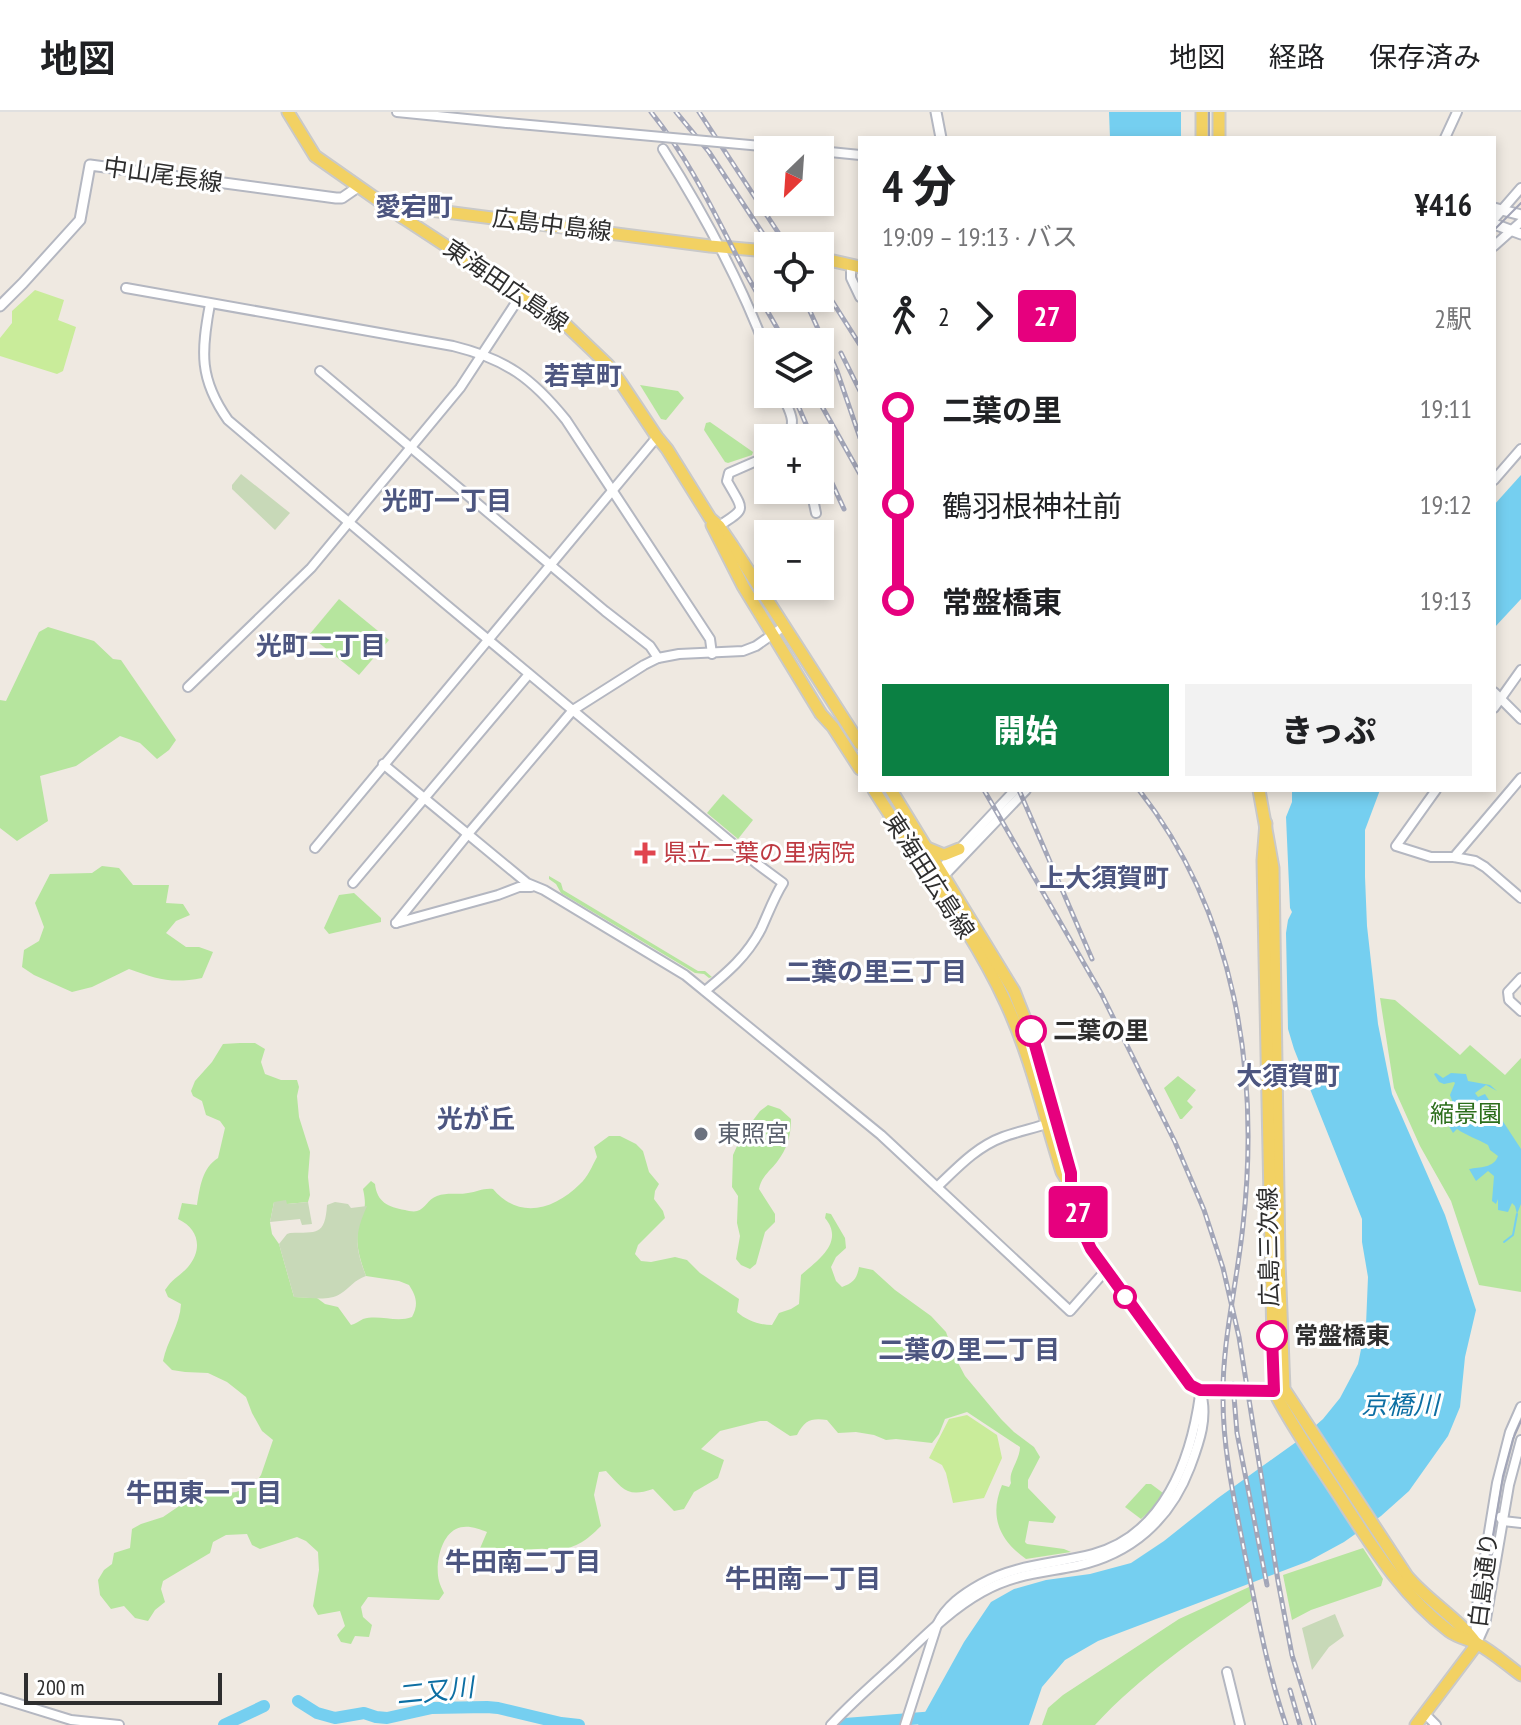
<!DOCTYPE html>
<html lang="ja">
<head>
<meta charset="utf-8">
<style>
	body { margin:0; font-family:"PT Sans Narrow","Noto Sans JP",sans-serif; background:#f2f2f2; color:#202124; height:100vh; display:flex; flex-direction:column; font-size:30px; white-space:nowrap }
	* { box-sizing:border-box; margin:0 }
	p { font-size:26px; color:#757577 }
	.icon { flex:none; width:44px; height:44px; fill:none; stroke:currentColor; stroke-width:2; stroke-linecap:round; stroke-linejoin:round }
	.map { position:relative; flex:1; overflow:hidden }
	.drawer { position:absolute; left:858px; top:24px; width:638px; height:656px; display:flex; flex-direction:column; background:#fff; border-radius:0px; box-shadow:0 4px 12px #0003 }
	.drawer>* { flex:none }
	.badge { padding:0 16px; border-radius:6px; font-size:28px; line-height:52px }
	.needle { width:52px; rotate:205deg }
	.tools { position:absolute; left:754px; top:24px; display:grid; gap:16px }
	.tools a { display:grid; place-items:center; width:80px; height:80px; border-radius:0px; background:#fff; box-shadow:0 4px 12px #0003; font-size:40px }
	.scale { position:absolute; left:24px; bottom:20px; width:198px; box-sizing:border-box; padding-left:8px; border:4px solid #2e2e2e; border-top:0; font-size:22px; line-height:28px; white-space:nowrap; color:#2e2e2e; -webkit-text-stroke:6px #fff; paint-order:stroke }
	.map>.badge { position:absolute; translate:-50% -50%; box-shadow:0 0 0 4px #fff }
	.legs { display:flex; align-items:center; gap:12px; height:88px; padding:0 24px; font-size:26px }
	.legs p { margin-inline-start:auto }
	.summary { display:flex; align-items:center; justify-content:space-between; height:136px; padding:0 24px }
	h1 { font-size:44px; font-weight:800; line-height:60px }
	.cta { display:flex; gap:16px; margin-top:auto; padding:16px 24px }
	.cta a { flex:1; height:92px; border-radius:0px; background:#0b8043; color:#fff; font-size:32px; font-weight:800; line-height:92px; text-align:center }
	.cta a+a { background:#f2f2f2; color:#202124 }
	ul { padding:0 24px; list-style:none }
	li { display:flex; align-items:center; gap:28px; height:96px; font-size:30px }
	li i { display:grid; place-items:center; width:12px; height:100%; margin:0 10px; background:currentColor }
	li i::after { content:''; width:20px; height:20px; margin:-10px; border:6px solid; border-radius:50%; background:#fff }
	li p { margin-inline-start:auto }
	li:first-child i { background:linear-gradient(#0000 50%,currentColor 0) }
	li:last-child i { background:linear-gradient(currentColor 50%,#0000 0) }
	header { display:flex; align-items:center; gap:48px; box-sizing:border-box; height:112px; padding:0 40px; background:#fff; border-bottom:2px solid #e0e0e0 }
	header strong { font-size:38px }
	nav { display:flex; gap:44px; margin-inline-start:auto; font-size:28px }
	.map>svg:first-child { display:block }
	.green { fill:#b6e59e }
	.cemetery { fill:#c8d9b8 }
	.pitch { fill:#c9ec9a }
	.water { fill:#75cff0 }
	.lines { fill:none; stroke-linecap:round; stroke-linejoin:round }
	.stream { stroke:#75cff0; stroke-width:2 }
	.river { stroke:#75cff0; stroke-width:12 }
	.tertiary-casing { stroke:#b4b7c1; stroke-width:12 }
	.secondary-casing { stroke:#b4b7c1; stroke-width:13 }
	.primary-casing { stroke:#c9c9c9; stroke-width:15 }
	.tertiary { stroke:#fff; stroke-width:8 }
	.secondary { stroke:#fff; stroke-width:9 }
	.primary { stroke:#f2d163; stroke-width:11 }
	.tram { stroke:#a3a6b8; stroke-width:2 }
	.rail-casing { stroke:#a3a6b8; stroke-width:5 }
	.rail { stroke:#fff; stroke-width:2; stroke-dasharray:6; stroke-linecap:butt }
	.tertiary-bridge-casing { stroke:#b4b7c1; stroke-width:12; stroke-linecap:butt }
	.tertiary-bridge { stroke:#fff; stroke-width:8 }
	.line-1-casing { stroke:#fff; stroke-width:18 }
	.line-1 { stroke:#e6007e; stroke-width:12 }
	.health-dot { fill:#e0444e; stroke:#fff; stroke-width:3 }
	.stop-1-dot { fill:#fff; stroke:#e6007e; stroke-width:4 }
	.worship-dot { fill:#6b7280; stroke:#fff; stroke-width:3 }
	.labels { text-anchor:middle; stroke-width:6; stroke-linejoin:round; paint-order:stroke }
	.street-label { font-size:24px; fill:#2e2e2e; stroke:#fff }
	.health-label { font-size:24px; fill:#be3a42; stroke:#fff; text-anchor:start }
	.stop-label { font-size:24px; font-weight:bold; fill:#2e2e2e; stroke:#fff; text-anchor:start }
	.park-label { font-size:24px; fill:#2c6e1b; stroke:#fff }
	.worship-label { font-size:24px; fill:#5b616d; stroke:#fff; text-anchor:start }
	.neighbourhood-label { font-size:26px; font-weight:bold; fill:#4d5680; stroke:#fff }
	.water-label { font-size:26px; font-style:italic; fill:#0d6fa3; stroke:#fff }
</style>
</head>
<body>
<header>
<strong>地図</strong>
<nav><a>地図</a><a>経路</a><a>保存済み</a></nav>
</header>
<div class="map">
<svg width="1521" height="1613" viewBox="0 0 1521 1613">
	<rect width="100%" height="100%" fill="#efe9e1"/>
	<!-- green -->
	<g class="green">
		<polygon points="640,273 678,279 684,286 666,308 661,307"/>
		<polygon points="710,310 753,340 752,343 728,351 725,350 704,318 706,311"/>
		<polygon points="339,487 389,528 359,563 309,523"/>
		<polygon points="48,515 94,529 113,547 121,548 176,628 169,638 157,647 140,631 120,624 76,654 40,664 48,709 17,729 0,716 0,588 6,589 39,520"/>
		<polygon points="723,682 753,708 738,727 707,701"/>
		<path d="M102 754 119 756 133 773H169L166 791 183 792 190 803 176 809 166 821 186 835H199L213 840 202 866C171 872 157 867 129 857L92 875 72 880 34 863 22 855 24 838 39 829 44 815 35 791 50 762 92 761Z"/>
		<polygon points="549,764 561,771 563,778 698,859 705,859 712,865 709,866 704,862 695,861 561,781 556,772 549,767"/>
		<polygon points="354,781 381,806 381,810 329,822 324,816 339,783"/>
		<polygon points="1380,886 1395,888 1460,943 1470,933 1505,963 1521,946 1521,1180 1479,1173 1451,1089 1420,1034 1394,976"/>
		<path d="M240 931H255L265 937 261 950 265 962 281 968H297L299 975 297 984 299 1005 310 1040 308 1065 310 1083 308 1090 287 1092 274 1090 270 1110 272 1122 279 1132 294 1185 317 1186 325 1192 338 1195 351 1213C355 1212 359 1209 363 1207 379 1202 396 1211 412 1205 419 1192 416 1184 409 1173L399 1169 366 1164C361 1150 355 1133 358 1117 362 1098 368 1100 363 1077L371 1069 375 1072C377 1090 388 1095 405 1098 408 1099 414 1100 417 1099 425 1097 428 1087 437 1084 447 1080 458 1083 468 1081 477 1080 483 1076 493 1077 519 1108 554 1098 580 1072 588 1065 592 1054 597 1045L594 1035 609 1024H620L636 1032 643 1039 649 1060 659 1072 655 1079 654 1087 663 1099 665 1106 638 1133 635 1142 641 1149 651 1150 675 1145 687 1148 700 1161 739 1187 737 1200C746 1208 759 1213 772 1213L779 1201 791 1197 799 1192 801 1163C818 1148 845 1130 825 1106L826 1101 831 1102 845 1126 846 1136 836 1145 831 1155 836 1169 842 1175C853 1171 857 1167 859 1155L873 1158 895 1178 931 1204 946 1220 954 1243 965 1264 1001 1307 1014 1320 1034 1335 1040 1345 1028 1368V1376L1056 1405 1053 1411 1029 1409 1025 1430 1027 1432 1064 1437 1071 1440 1026 1447C999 1428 989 1404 1002 1373L1009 1375 1011 1371C1008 1359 1020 1348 1020 1335L967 1300 945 1307 939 1322 932 1331 896 1327 886 1328 874 1323 856 1320 838 1321 827 1308C811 1306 805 1308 797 1323L790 1324 767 1309H760L720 1319 701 1337 724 1348 718 1366 694 1380 684 1397 674 1399 653 1377C627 1386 623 1377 606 1359L599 1360 594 1383 601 1414C585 1430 579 1433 557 1440 539 1432 521 1441 504 1448L499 1460 496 1461 492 1453 480 1447 478 1441 487 1420C478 1416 465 1412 456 1417 440 1425 435 1454 439 1469 440 1473 442 1477 444 1481L439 1488 368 1485 361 1495 363 1505 372 1513 369 1525 355 1524 351 1532 341 1530 337 1523 345 1514 340 1499 318 1503 313 1494 319 1458 318 1440 306 1429 297 1425 260 1437 252 1433 247 1422 226 1423 213 1430 210 1441 163 1469 161 1477 165 1490 155 1498 148 1509 135 1506 124 1494 111 1497 100 1483 98 1468 104 1458 112 1452 114 1441 130 1436 132 1417 141 1412 163 1405 191 1386 236 1380 254 1373 261 1363 273 1328 262 1319 252 1301 246 1285 227 1270 208 1261 185 1260 172 1258 163 1249C167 1229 180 1213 181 1192L168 1185 165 1178C173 1166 180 1164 188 1155 203 1137 199 1117 178 1107L182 1091 197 1093C200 1075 202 1056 218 1046L225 1016 220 1009 206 1003 202 989 193 984 191 979 195 969 212 950 223 932Z"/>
		<polygon points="1178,964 1196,978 1187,989 1193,995 1182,1007 1180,1007 1164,976"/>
		<path d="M768 993 780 997 791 1007C791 1024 787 1037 777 1050 770 1059 761 1065 759 1077L775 1102V1110L765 1120 756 1152 750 1157 741 1153 736 1147 740 1124 737 1111 738 1084 732 1075 733 1043 742 1023 760 999Z"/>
		<polygon points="1146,1372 1151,1372 1163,1381 1154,1395 1141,1407 1125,1395"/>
		<polygon points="1363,1436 1383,1467 1381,1474 1311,1498 1292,1508 1283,1463"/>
		<path d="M1249 1475 1252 1488C1196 1526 1140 1564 1095 1613H1042L1048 1596 1063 1583 1179 1507Z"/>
	</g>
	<!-- cemetery -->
	<g class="cemetery">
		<polygon points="241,362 290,401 275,418 232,377 232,373"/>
		<polygon points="286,1088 287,1092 308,1090 312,1112 302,1113 300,1107 270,1110 274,1090"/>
		<path d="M335 1090 348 1092 351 1096 367 1094C354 1123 355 1135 366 1164 354 1168 350 1176 340 1182 328 1190 307 1185 294 1185L279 1132 287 1122 290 1121C317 1120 325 1124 327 1093Z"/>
		<polygon points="1335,1502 1344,1524 1329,1535 1312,1558 1302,1516"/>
	</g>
	<!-- pitch -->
	<g class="pitch">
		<polygon points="35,178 64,188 58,208 76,215 63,259 57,262 0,244 0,226 12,211 12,199"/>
		<polygon points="967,1303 997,1323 1002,1346 984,1386 953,1391 946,1361 942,1353 929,1346 949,1307"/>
	</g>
	<!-- water -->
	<g class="water">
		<polygon points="1109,0 1181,0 1181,26 1110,26"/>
		<polygon points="1521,363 1521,487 1494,516 1494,393"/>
		<polygon points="1292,678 1380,678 1365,718 1365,765 1367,814 1378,912 1392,982 1445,1103 1476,1198 1465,1245 1460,1295 1448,1324 1409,1379 1381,1404 1344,1430 1309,1449 1098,1529 1065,1548 1042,1575 1029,1613 918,1613 964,1530 991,1490 1014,1477 1046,1468 1090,1462 1131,1451 1164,1429 1218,1386 1299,1328 1323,1307 1340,1286 1358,1252 1366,1213 1368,1165 1362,1130 1362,1107 1294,937 1288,917 1286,821 1288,808 1292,800 1290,796 1286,705 1292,690"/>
		<path d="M1436 961 1443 966 1451 961 1466 962 1468 969 1490 973 1497 979 1486 973 1475 981 1478 985 1485 982 1521 1037V1092L1517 1102 1515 1094 1512 1091 1508 1100 1498 1098V1087L1496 1092 1492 1089 1494 1064 1488 1059 1476 1069 1469 1057C1480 1055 1494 1056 1498 1044L1490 1038 1488 1033C1478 1027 1467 1024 1457 1017L1453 1021 1447 1011 1452 1009 1455 997 1450 983 1455 971 1454 970 1444 972 1439 970 1434 962Z"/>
	</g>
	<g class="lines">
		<!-- stream -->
		<polyline class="stream" points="1504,1130 1513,1123 1517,1102"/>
		<!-- river -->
		<g class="river">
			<polyline points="298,1589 317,1601 335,1606 364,1601 376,1605 387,1606 432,1596 487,1595 498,1596 561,1611 579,1613"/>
			<polyline points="224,1613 264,1594"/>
			<polyline points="832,1613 936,1605"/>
		</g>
		<!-- tertiary casing -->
		<g class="tertiary-casing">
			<g id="tertiary">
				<polyline points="397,0 507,11"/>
				<polyline points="1445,26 1457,0"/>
				<path d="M663 37C704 102 741 170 768 243"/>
				<polyline points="820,39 860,43"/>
				<polyline points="1494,107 1521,76"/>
				<polyline points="1494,134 1521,110"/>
				<polyline points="851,153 851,166 860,185"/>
				<path d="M126 176 453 234C506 247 532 266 566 308L710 527 712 542"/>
				<path d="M210 192C201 240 199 267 228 308L443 490 756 751 783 771C774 785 768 802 761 817 747 844 728 860 705 879"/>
				<polyline points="320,259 605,499 650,534 658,546"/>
				<path d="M782 282C789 299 799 311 785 326"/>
				<polyline points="1494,368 1521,337"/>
				<polyline points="811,378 816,401"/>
				<path d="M716 416C747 395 745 401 727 369L729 361 768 344"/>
				<polyline points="188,575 311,456 460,276 521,183"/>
				<polyline points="1494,580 1521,607"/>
				<polyline points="1494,596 1521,558"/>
				<polyline points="383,652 527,771 544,778 685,863 881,1023 1070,1199 1106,1158"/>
				<polyline points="1436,678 1396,734 1431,745 1454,745 1475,749 1485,755 1521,786"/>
				<polyline points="315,736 657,325"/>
				<polyline points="1454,745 1521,666"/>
				<polyline points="936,762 1015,678"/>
				<polyline points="941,767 1026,678"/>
				<polyline points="353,771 529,562"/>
				<polyline points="396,811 468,722 573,598 644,553 658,546 679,542 743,539 756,534 783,515"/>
				<polyline points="396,811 498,783 519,775 531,775"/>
				<polyline points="1521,866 1508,880 1509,888 1521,899"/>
				<path d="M937 1075C957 1056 976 1035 1003 1025 1019 1019 1036 1016 1052 1010"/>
				<polyline points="1500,1405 1503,1409 1521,1411"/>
				<polyline points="1477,1531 1475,1506 1497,1371 1510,1320 1521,1295"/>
				<polyline points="1477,1531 1485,1513 1509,1373 1521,1328"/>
				<polyline points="1227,1560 1240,1613"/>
				<polyline points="0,1586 71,1608 119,1613"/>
				<polyline points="1424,1601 1436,1613"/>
				<path d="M831 1613C850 1592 872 1573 893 1554 921 1528 948 1499 982 1480 1014 1462 1041 1461 1076 1454 1131 1442 1170 1408 1190 1355 1199 1331 1209 1304 1200 1278"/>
				<path d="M905 1613 937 1513C946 1494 963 1482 981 1472 1016 1452 1055 1452 1093 1442 1164 1423 1191 1348 1200 1283"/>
			</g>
		</g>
		<!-- secondary casing -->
		<g class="secondary-casing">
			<g id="secondary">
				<polyline points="936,0 941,26"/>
				<polyline points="1494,96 1521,103"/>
				<polyline points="1494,112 1521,122"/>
				<polyline points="0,194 23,171 80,108 90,53 336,86 342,86 358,75"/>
			</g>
		</g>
		<!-- primary casing -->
		<g class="primary-casing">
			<g id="primary">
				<polyline points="288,0 315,44 402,105 564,211 608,253 621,271 657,325 667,337 710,406 719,414 732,433 860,632"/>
				<polyline points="1219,0 1219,26"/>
				<polyline points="1202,26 1202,0"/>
				<polyline points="402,105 409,97 415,96 710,134 768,139"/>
				<polyline points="820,146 860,155"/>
				<polyline points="712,413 743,474 821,602 833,615 860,657"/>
				<path d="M874 678C917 747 972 817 1006 891 1031 945 1044 1004 1062 1060L1070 1073"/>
				<path d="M891 678 1014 879 1038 940 1071 1061C1070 1086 1080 1115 1091 1137L1190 1273 1200 1278H1280"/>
				<path d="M1259 678 1273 756 1279 1149 1284 1277 1407 1464C1428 1489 1457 1505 1476 1531"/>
				<path d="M1266 711 1263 748 1274 1279C1292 1315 1316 1348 1338 1382 1370 1431 1401 1483 1449 1519 1457 1525 1467 1527 1476 1531 1492 1539 1507 1553 1521 1563"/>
				<polyline points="927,736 944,743 959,737"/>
				<polyline points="1416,1613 1477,1532"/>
			</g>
		</g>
		<!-- tertiary -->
		<use href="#tertiary" class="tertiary"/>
		<!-- secondary -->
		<use href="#secondary" class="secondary"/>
		<!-- primary -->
		<use href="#primary" class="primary"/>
		<!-- tram -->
		<g class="tram">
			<polyline points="1209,26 1209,0"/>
			<polyline points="1494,118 1521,91"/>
			<polyline points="1479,1506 1503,1364 1513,1327 1521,1309"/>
		</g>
		<!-- rail casing -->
		<g class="rail-casing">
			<g id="rail">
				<path d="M651 0C692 51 715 103 745 160 758 183 772 207 785 230"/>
				<polyline points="676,0 709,40 771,134"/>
				<polyline points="699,0 787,134"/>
				<polyline points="820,170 860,233"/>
				<polyline points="804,186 837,259 860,326"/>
				<polyline points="841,241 860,279"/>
				<polyline points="793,282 812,326"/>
				<polyline points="815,282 860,362"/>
				<polyline points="820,345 844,397"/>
				<polyline points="984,678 1101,881 1175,1030 1204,1098 1223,1156 1239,1225 1278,1469 1292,1543 1314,1613"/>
				<polyline points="1019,678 1092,847"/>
				<path d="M1139 678C1236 802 1260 961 1243 1113 1237 1172 1222 1229 1223 1287 1223 1340 1235 1391 1245 1443 1257 1500 1267 1558 1286 1613"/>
				<polyline points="1233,1272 1237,1321 1267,1473"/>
				<polyline points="1290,1578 1300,1613"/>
			</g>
		</g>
		<!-- rail -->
		<use href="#rail" class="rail"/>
		<!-- tertiary-bridge casing -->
		<g class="tertiary-bridge-casing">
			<polyline id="tertiary-bridge" points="507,11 806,38"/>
		</g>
		<!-- tertiary-bridge -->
		<use href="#tertiary-bridge" class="tertiary-bridge"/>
	</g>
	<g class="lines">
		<!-- line-1 casing -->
		<g class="line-1-casing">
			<polyline id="line-1" points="1031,919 1071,1061 1071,1073 1084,1122 1091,1137 1190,1273 1200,1278 1274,1279 1272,1224"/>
		</g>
		<!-- line-1 -->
		<use href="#line-1" class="line-1"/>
	</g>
	<!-- markers -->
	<path class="health-dot" d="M641 729h8v8h8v8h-8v8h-8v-8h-8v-8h8z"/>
	<g class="stop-1-dot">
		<circle cx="1031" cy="919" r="14"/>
		<circle cx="1125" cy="1185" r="10"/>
		<circle cx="1272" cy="1224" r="14"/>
	</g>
	<circle class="worship-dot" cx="701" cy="1022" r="8"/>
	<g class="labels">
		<!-- street labels -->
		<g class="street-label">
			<text transform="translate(163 63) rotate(8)" y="8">中山尾長線</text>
			<text transform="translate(552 113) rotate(7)" y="8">広島中島線</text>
			<text transform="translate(506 174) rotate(34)" y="8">東海田広島線</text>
			<text transform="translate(929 764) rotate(57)" y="8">東海田広島線</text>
			<text transform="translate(1269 1135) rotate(-91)" y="8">広島三次線</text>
			<text transform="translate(1484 1468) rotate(-83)" y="8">白島通り</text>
		</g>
		<!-- health labels -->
		<g class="health-label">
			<text x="663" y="749">県立二葉の里病院</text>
		</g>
		<!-- stop labels -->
		<g class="stop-label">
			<text x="1053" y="927">二葉の里</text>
			<text x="1294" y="1232">常盤橋東</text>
		</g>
		<!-- park labels -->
		<g class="park-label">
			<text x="1466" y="1010">縮景園</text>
		</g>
		<!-- worship labels -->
		<g class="worship-label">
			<text x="717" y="1030">東照宮</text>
		</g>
		<!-- neighbourhood labels -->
		<g class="neighbourhood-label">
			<text x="414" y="104">愛宕町</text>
			<text x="583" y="273">若草町</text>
			<text x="447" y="398">光町一丁目</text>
			<text x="321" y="543">光町二丁目</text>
			<text x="1104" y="775">上大須賀町</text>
			<text x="876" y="869">二葉の里三丁目</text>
			<text x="1288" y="973">大須賀町</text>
			<text x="476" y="1016">光が丘</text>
			<text x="969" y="1247">二葉の里二丁目</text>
			<text x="204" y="1390">牛田東一丁目</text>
			<text x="523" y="1459">牛田南二丁目</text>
			<text x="803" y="1476">牛田南一丁目</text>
		</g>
		<!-- water labels -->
		<g class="water-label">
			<text x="1400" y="1302">京橋川</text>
			<text transform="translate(435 1579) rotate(-6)" y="9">二又川</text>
		</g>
	</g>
</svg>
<div class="tools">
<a><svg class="needle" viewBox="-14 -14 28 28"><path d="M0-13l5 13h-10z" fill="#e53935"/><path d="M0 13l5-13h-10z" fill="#757577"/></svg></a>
<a><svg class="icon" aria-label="locate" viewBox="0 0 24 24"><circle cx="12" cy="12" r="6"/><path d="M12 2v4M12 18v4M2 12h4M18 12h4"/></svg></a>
<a><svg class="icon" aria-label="layers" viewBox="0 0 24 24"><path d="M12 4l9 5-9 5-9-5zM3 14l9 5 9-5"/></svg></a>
<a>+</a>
<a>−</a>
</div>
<div class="scale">200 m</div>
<b class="badge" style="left:1078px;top:1100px;background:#e6007e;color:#fff">27</b>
<section class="drawer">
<div class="summary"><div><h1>4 分</h1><p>19:09 – 19:13 · バス</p></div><b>¥416</b></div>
<div class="legs"><svg class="icon" aria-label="walk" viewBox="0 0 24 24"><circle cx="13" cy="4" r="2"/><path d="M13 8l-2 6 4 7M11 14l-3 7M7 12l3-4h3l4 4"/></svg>2<svg class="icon" aria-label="forward" viewBox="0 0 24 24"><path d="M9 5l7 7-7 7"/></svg><b class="badge" style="background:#e6007e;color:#fff">27</b><p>2駅</p></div>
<ul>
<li><i style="color:#e6007e"></i><b>二葉の里</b><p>19:11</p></li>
<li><i style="color:#e6007e"></i><span>鶴羽根神社前</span><p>19:12</p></li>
<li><i style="color:#e6007e"></i><b>常盤橋東</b><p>19:13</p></li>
</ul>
<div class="cta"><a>開始</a><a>きっぷ</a></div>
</section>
</div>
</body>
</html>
